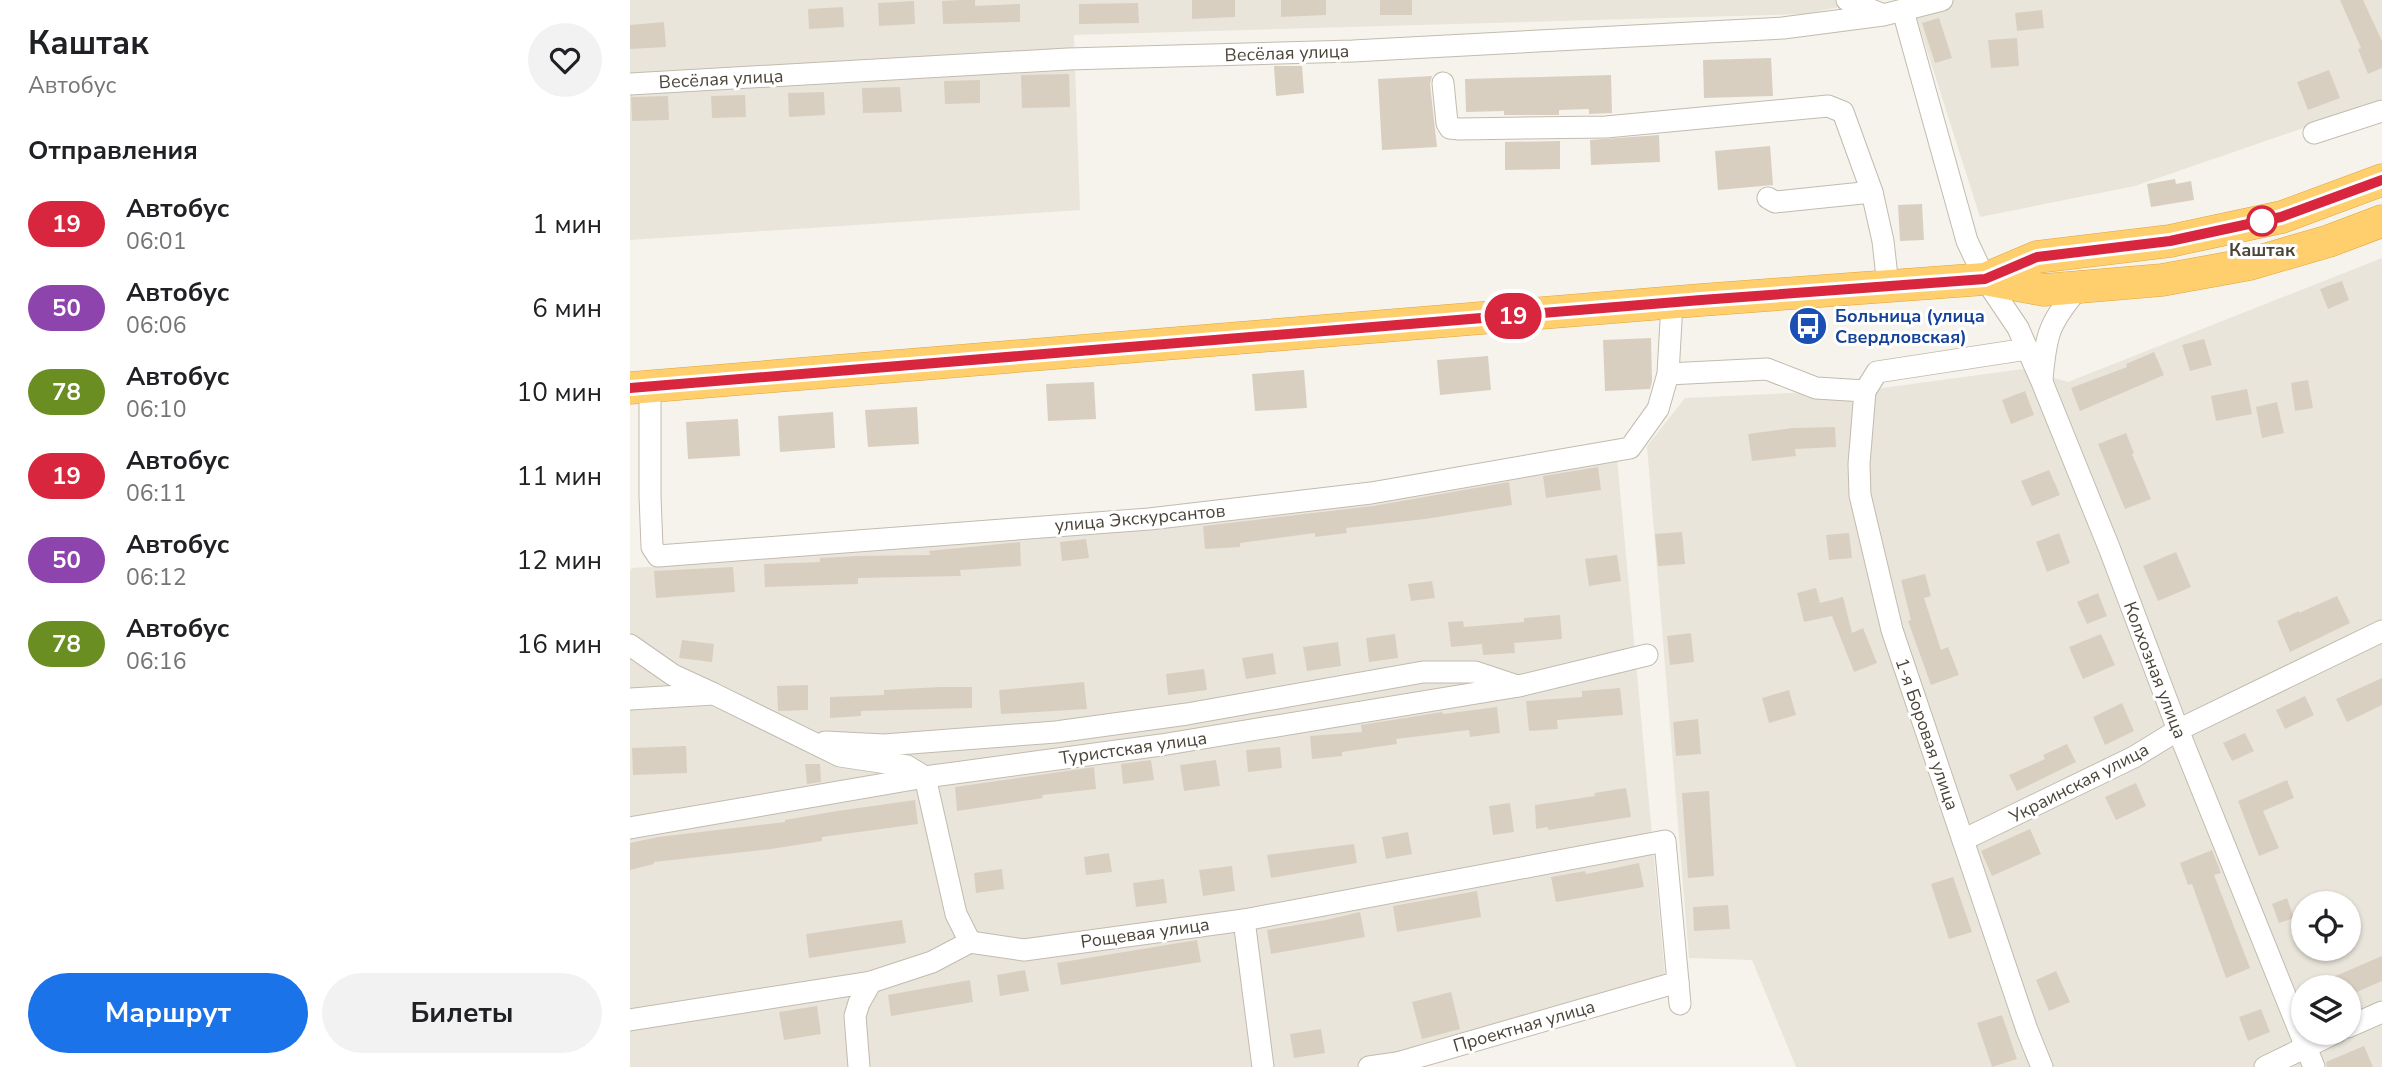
<!DOCTYPE html>
<html lang="ru">
<head>
<meta charset="utf-8">
<style>
	body { margin:0; font-family:"Nunito Sans",sans-serif; background:#f2f2f2; color:#202124; height:100vh; display:flex; flex-direction:column; font-size:26px; white-space:nowrap }
	* { box-sizing:border-box; margin:0 }
	p { font-size:23px; color:#757577 }
	.icon { flex:none; width:38px; height:38px; fill:none; stroke:currentColor; stroke-width:2; stroke-linecap:round; stroke-linejoin:round }
	.map { position:relative; flex:1; overflow:hidden }
	.details { display:flex; flex-direction:column; background:#fff; width:630px }
	.details>* { flex:none }
	.badge { padding:0 14px; border-radius:23px; font-size:24px; line-height:46px }
	.controls { position:absolute; left:1661px; top:891px; display:grid; gap:14px }
	.controls a { display:grid; place-items:center; width:70px; height:70px; border-radius:50%; background:#fff; box-shadow:0 2px 5px #0004; font-size:35px }
	.map>.badge { position:absolute; translate:-50% -50%; box-shadow:0 0 0 4px #fff }
	h2 { padding:0 28px; font-size:26px; line-height:63px }
	.round { display:grid; place-items:center; flex:none; width:74px; height:74px; border-radius:37px; background:#f2f2f2 }
	.head { display:flex; align-items:center; justify-content:space-between; height:119px; padding:0 28px }
	h1 { font-size:33px; font-weight:700; line-height:52px }
	.cta { display:flex; gap:14px; margin-top:auto; padding:14px 28px }
	.cta a { flex:1; height:80px; border-radius:42px; background:#1a73e8; color:#fff; font-size:28px; font-weight:700; line-height:80px; text-align:center }
	.cta a+a { background:#f2f2f2; color:#202124 }
	ul { padding:0; list-style:none }
	li { display:flex; align-items:center; gap:21px; height:84px; padding:0 28px }
	li div { flex:1 }
	li b { display:block; font-size:26px }
	li em { font-style:normal }
	li .badge { min-width:77px; font-weight:700; text-align:center }
	main { display:flex; flex:1; min-height:0 }
	.map>svg:first-child { display:block }
	.residential { fill:#eae5da; fill-rule:evenodd }
	.building { fill:#d8cfc1 }
	.lines { fill:none; stroke-linecap:round; stroke-linejoin:round }
	.minor-casing { stroke:#c2bbae; stroke-width:23 }
	.highway-casing { stroke:#e0a43c; stroke-width:33 }
	.minor { stroke:#fff; stroke-width:21 }
	.highway { stroke:#ffcf6e; stroke-width:32 }
	.line-casing { stroke:#fff; stroke-width:16 }
	.line { stroke:#d7263d; stroke-width:10 }
	.stop-dot { fill:#fff; stroke:#d7263d; stroke-width:3.5 }
	.labels { text-anchor:middle; stroke-width:6; stroke-linejoin:round; paint-order:stroke }
	.street-label { font-size:18px; fill:#4b4439; stroke:#fff }
	.stop-label { font-size:18px; font-weight:bold; fill:#4b4439; stroke:#fff }
	.transit-label { font-size:18px; font-weight:bold; fill:#164399; stroke:#fff; text-anchor:start }
</style>
</head>
<body>
<main>
<section class="details">
<div class="head"><div><h1>Каштак</h1><p>Автобус</p></div><a class="round"><svg class="icon" aria-label="heart" viewBox="0 0 24 24"><path d="M12 20l-8-8c-3-5 5-10 8-4 3-6 11-1 8 4z"/></svg></a></div>
<h2>Отправления</h2>
<ul>
<li><span class="badge" style="background:#d7263d;color:#fff">19</span><div><b>Автобус</b><p>06:01</p></div><em>1 мин</em></li>
<li><span class="badge" style="background:#8e44ad;color:#fff">50</span><div><b>Автобус</b><p>06:06</p></div><em>6 мин</em></li>
<li><span class="badge" style="background:#6b8e23;color:#fff">78</span><div><b>Автобус</b><p>06:10</p></div><em>10 мин</em></li>
<li><span class="badge" style="background:#d7263d;color:#fff">19</span><div><b>Автобус</b><p>06:11</p></div><em>11 мин</em></li>
<li><span class="badge" style="background:#8e44ad;color:#fff">50</span><div><b>Автобус</b><p>06:12</p></div><em>12 мин</em></li>
<li><span class="badge" style="background:#6b8e23;color:#fff">78</span><div><b>Автобус</b><p>06:16</p></div><em>16 мин</em></li>
</ul>
<div class="cta"><a>Маршрут</a><a>Билеты</a></div>
</section>
<div class="map">
<svg width="1752" height="1067" viewBox="0 0 1752 1067">
	<rect width="100%" height="100%" fill="#f6f3ec"/>
	<!-- residential -->
	<g class="residential">
		<polygon points="0,0 1245,0 1174,14 444,35 450,210 0,240"/>
		<polygon points="1281,0 1752,0 1752,101 1505,186 1350,217"/>
		<path d="M1752 258V1067H1166L1122 960 1059 958 1017 446 1055 398 1245 389 1393 369 1438 382ZM1673 903H1718V948H1673ZM1673 987H1718V1032H1673Z"/>
		<polygon points="987,458 1035,975 785,1067 0,1067 0,571 2,568 530,528"/>
	</g>
	<!-- building -->
	<g class="building">
		<polygon points="332,0 345,0 345,6 390,4 390,22 313,24 312,1"/>
		<polygon points="562,0 605,0 605,17 562,19"/>
		<polygon points="651,0 696,0 696,15 651,17"/>
		<rect x="750" y="0" width="32" height="15"/>
		<polygon points="1710,0 1733,0 1752,41 1752,68 1738,74 1728,49 1731,48"/>
		<polygon points="284,1 285,24 249,26 248,3"/>
		<polygon points="508,3 509,23 449,24 449,4"/>
		<polygon points="213,7 214,27 179,29 178,9"/>
		<polygon points="1412,10 1414,28 1387,31 1385,13"/>
		<polygon points="1309,18 1322,58 1305,63 1292,23"/>
		<polygon points="34,22 36,47 0,49 0,25"/>
		<polygon points="1387,38 1389,66 1361,68 1358,40"/>
		<polygon points="1141,58 1143,96 1074,98 1073,60"/>
		<polygon points="644,66 672,66 674,93 646,96"/>
		<polygon points="1699,70 1710,98 1678,110 1667,82"/>
		<polygon points="439,74 440,107 392,108 391,75"/>
		<polygon points="981,75 982,113 959,114 959,109 929,110 929,115 874,115 874,111 836,112 835,79"/>
		<polygon points="802,76 800,84 807,147 752,150 748,79"/>
		<polygon points="350,80 350,103 315,104 314,81"/>
		<polygon points="270,87 272,112 233,113 232,88"/>
		<polygon points="194,92 195,115 159,117 158,93"/>
		<polygon points="115,95 116,117 82,118 81,96"/>
		<polygon points="38,96 39,120 2,121 1,97"/>
		<polygon points="1029,135 1030,162 961,165 960,140"/>
		<polygon points="930,141 930,169 875,170 875,142"/>
		<polygon points="1140,146 1143,185 1088,190 1085,151"/>
		<polygon points="1545,179 1546,184 1561,181 1564,200 1521,207 1517,184"/>
		<polygon points="1292,204 1294,240 1270,241 1268,205"/>
		<polygon points="1712,281 1719,300 1698,309 1690,289"/>
		<polygon points="1021,338 1022,381 1020,389 975,391 973,340"/>
		<polygon points="1574,339 1582,365 1560,371 1552,345"/>
		<polygon points="1524,352 1534,375 1450,411 1441,388 1497,367 1496,364"/>
		<polygon points="858,356 861,390 810,395 807,360"/>
		<polygon points="674,370 677,408 625,411 622,374"/>
		<polygon points="1678,380 1683,408 1665,411 1661,383"/>
		<polygon points="464,382 466,419 418,421 416,384"/>
		<polygon points="1617,389 1622,414 1586,421 1581,396"/>
		<polygon points="1395,391 1404,415 1381,424 1372,400"/>
		<polygon points="1647,402 1654,433 1632,438 1626,407"/>
		<polygon points="287,407 289,444 238,447 235,410"/>
		<polygon points="203,412 205,448 150,452 148,416"/>
		<polygon points="108,419 110,456 58,459 56,422"/>
		<polygon points="1205,427 1206,447 1165,449 1166,456 1122,461 1118,434 1162,428"/>
		<polygon points="1496,433 1504,453 1502,454 1521,499 1495,509 1468,444"/>
		<polygon points="968,467 971,490 916,498 913,476"/>
		<polygon points="1419,470 1430,495 1402,506 1391,481"/>
		<polygon points="879,482 882,505 795,519 716,528 717,533 685,537 685,533 610,543 610,547 575,549 573,526 743,506"/>
		<polygon points="1052,532 1055,564 1028,566 1025,534"/>
		<polygon points="1219,533 1222,558 1199,560 1196,535"/>
		<polygon points="1429,533 1440,563 1417,572 1406,542"/>
		<polygon points="456,539 459,558 432,561 430,542"/>
		<polygon points="390,542 391,566 330,570 331,576 228,578 228,584 135,587 134,564 190,562 190,558 227,556 300,555 299,551"/>
		<polygon points="1546,552 1561,587 1528,601 1513,566"/>
		<polygon points="987,555 991,581 959,586 955,559"/>
		<polygon points="103,567 105,592 26,598 24,571"/>
		<polygon points="1295,574 1301,596 1294,598 1311,650 1318,647 1329,675 1301,685 1278,621 1281,620 1271,580"/>
		<polygon points="802,581 805,598 781,601 778,584"/>
		<polygon points="1186,588 1190,603 1213,597 1222,633 1233,628 1247,663 1224,672 1202,616 1174,622 1167,593"/>
		<polygon points="1468,593 1477,616 1457,624 1447,602"/>
		<polygon points="1707,596 1720,623 1660,652 1647,621 1669,611 1669,613"/>
		<polygon points="930,615 932,639 884,643 885,653 853,655 852,644 821,647 818,622 833,621 834,627 894,622 894,618"/>
		<polygon points="1061,633 1064,662 1040,665 1037,636"/>
		<polygon points="765,634 768,658 739,662 736,638"/>
		<polygon points="1471,634 1485,665 1453,679 1439,647"/>
		<polygon points="52,640 84,644 82,662 49,658"/>
		<polygon points="708,642 711,666 677,671 673,647"/>
		<polygon points="643,653 646,674 616,679 612,658"/>
		<polygon points="574,669 577,690 538,695 536,674"/>
		<polygon points="1752,678 1752,705 1717,722 1706,699"/>
		<polygon points="454,682 457,709 371,714 369,690"/>
		<polygon points="178,685 178,710 148,711 147,686"/>
		<polygon points="310,687 342,687 342,708 231,711 231,716 200,718 200,697 254,695 254,690"/>
		<polygon points="990,688 993,715 927,720 928,729 899,731 896,701 952,697 952,691"/>
		<polygon points="1159,690 1166,715 1139,723 1132,698"/>
		<polygon points="1675,696 1684,715 1655,729 1646,710"/>
		<polygon points="1492,703 1504,731 1475,745 1463,717"/>
		<polygon points="867,707 870,733 840,737 839,730 766,739 767,744 712,752 712,756 682,759 680,736 732,732 731,725 812,712 813,714"/>
		<polygon points="1068,719 1071,754 1046,756 1043,722"/>
		<polygon points="1615,733 1624,751 1602,761 1593,743"/>
		<polygon points="1437,744 1446,762 1387,791 1379,775 1415,759 1413,755"/>
		<polygon points="56,746 57,773 3,775 2,748"/>
		<polygon points="650,747 652,768 618,772 616,750"/>
		<polygon points="521,760 524,780 493,784 491,764"/>
		<polygon points="586,760 590,786 554,791 550,765"/>
		<polygon points="175,764 190,764 191,782 177,784"/>
		<polygon points="464,767 466,789 412,795 413,798 327,811 325,787"/>
		<polygon points="1657,780 1664,798 1633,811 1649,848 1629,856 1608,801"/>
		<polygon points="1506,783 1516,806 1486,820 1475,797"/>
		<polygon points="996,788 1001,817 918,830 918,827 906,829 905,805 965,796 964,793"/>
		<polygon points="1079,791 1084,876 1058,878 1052,793"/>
		<polygon points="285,800 288,824 192,837 192,841 141,849 24,862 24,864 0,870 0,843 28,837 155,822 155,820 207,811"/>
		<polygon points="880,803 884,832 863,835 859,806"/>
		<polygon points="1400,829 1411,854 1362,876 1351,851"/>
		<polygon points="778,832 782,854 756,859 752,837"/>
		<polygon points="724,844 727,863 641,878 637,855"/>
		<polygon points="1582,850 1591,873 1584,875 1620,968 1596,978 1562,884 1558,885 1550,863"/>
		<polygon points="479,853 482,872 456,875 454,857"/>
		<polygon points="1009,863 1014,887 926,902 921,877 955,871 956,874"/>
		<polygon points="602,866 605,891 573,896 569,870"/>
		<polygon points="372,869 374,889 346,893 344,873"/>
		<polygon points="1323,877 1342,932 1319,939 1301,884"/>
		<polygon points="534,879 537,903 506,907 503,883"/>
		<polygon points="847,891 851,917 767,932 763,906"/>
		<polygon points="1657,898 1664,918 1649,923 1642,904"/>
		<polygon points="1098,905 1100,929 1064,931 1063,907"/>
		<polygon points="730,912 735,937 641,954 637,930 696,920"/>
		<polygon points="272,920 276,943 179,958 176,934"/>
		<polygon points="567,940 571,962 431,985 427,963"/>
		<polygon points="1752,956 1752,981 1718,996 1718,987 1680,987"/>
		<polygon points="395,970 399,991 370,996 367,975"/>
		<polygon points="1426,971 1440,1002 1419,1011 1406,980"/>
		<polygon points="340,980 343,1002 261,1016 258,995"/>
		<polygon points="821,992 830,1029 792,1039 782,1002"/>
		<polygon points="187,1006 191,1034 154,1040 149,1012"/>
		<polygon points="1631,1009 1640,1032 1618,1041 1609,1017"/>
		<polygon points="1372,1015 1387,1059 1362,1067 1347,1023"/>
		<polygon points="691,1029 695,1053 664,1058 660,1034"/>
		<polygon points="1734,1046 1743,1067 1697,1067 1696,1062"/>
	</g>
	<g class="lines">
		<!-- minor casing -->
		<g class="minor-casing">
			<g id="minor">
				<polyline points="1217,0 1251,14"/>
				<polyline points="1273,11 1337,241 1355,279 1388,328 1412,382 1480,550 1548,730 1684,1067"/>
				<polyline points="813,83 817,123 820,128 829,129 976,127 1198,106 1213,112 1242,192 1253,241 1258,286"/>
				<polyline points="0,84 438,59 723,51 1153,28 1253,15 1312,0"/>
				<polyline points="1684,133 1752,111"/>
				<polyline points="1138,198 1145,202 1242,192"/>
				<polyline points="1038,374 1137,369 1186,388 1235,391 1247,372 1397,349"/>
				<path d="M1412 380C1416 332 1419 324 1449 287"/>
				<polyline points="20,386 20,496 22,547 28,556 519,519 741,493 1000,448 1028,409 1038,374 1042,303"/>
				<polyline points="1235,391 1229,464 1230,495 1262,630 1397,1030 1412,1067"/>
				<polyline points="0,645 43,675 82,693"/>
				<polyline points="0,699 84,694 210,756 277,766 295,777 531,745 889,686 1017,655"/>
				<polyline points="195,742 254,745 426,732 557,714 793,672 845,672 887,686"/>
				<polyline points="0,828 295,777 326,914 340,942"/>
				<polyline points="1333,840 1504,757 1548,730 1752,631"/>
				<polyline points="614,920 633,1067"/>
				<polyline points="0,1020 241,982 302,962 340,942 394,950 614,920 1035,841 1050,1004"/>
				<polyline points="1718,1027 1752,1012"/>
				<polyline points="229,1067 225,1016 229,1003 241,982"/>
				<polyline points="739,1067 767,1063 1048,982"/>
				<polyline points="1635,1067 1707,1032"/>
			</g>
		</g>
		<!-- highway casing -->
		<g class="highway-casing">
			<g id="highway">
				<polyline points="1355,279 1407,257 1540,241 1652,217 1752,180"/>
				<polyline points="0,388 1071,300 1355,279 1414,290 1532,280 1620,264 1699,241 1752,221"/>
			</g>
		</g>
		<!-- minor -->
		<use href="#minor" class="minor"/>
		<!-- highway -->
		<use href="#highway" class="highway"/>
	</g>
	<g class="lines">
		<!-- line casing -->
		<g class="line-casing">
			<polyline id="line" points="0,388 1071,300 1355,279 1407,257 1540,241 1651,217 1752,180"/>
		</g>
		<!-- line -->
		<use href="#line" class="line"/>
	</g>
	<!-- icons -->
	<defs>
		<g id="bus-disc" transform="scale(2.0125)"><circle r="9.5" fill="#1a4fb4" stroke="#fff"/><path d="M-5-6H5V4H4V6H2V4H-2V6H-4V4H-5ZM-3.5-4V0h7V-4ZM-3.5 1.2v1.5H-2V1.2ZM2 1.2v1.5H3.5V1.2Z" fill="#fff"/></g>
	</defs>
	<g fill-rule="evenodd">
		<use href="#bus-disc" x="1178" y="326"/>
	</g>
	<!-- markers -->
	<circle class="stop-dot" cx="1632" cy="221" r="14"/>
	<g class="labels">
		<!-- street labels -->
		<g class="street-label">
			<text transform="translate(657 53) rotate(-2)" y="6">Весёлая улица</text>
			<text transform="translate(91 79) rotate(-3)" y="6">Весёлая улица</text>
			<text transform="translate(510 518) rotate(-5)" y="6">улица Экскурсантов</text>
			<text transform="translate(1525 670) rotate(69)" y="6">Колхозная улица</text>
			<text transform="translate(1297 734) rotate(71)" y="6">1-я Боровая улица</text>
			<text transform="translate(503 748) rotate(-8)" y="6">Туристская улица</text>
			<text transform="translate(1449 783) rotate(-27)" y="6">Украинская улица</text>
			<text transform="translate(515 933) rotate(-8)" y="6">Рощевая улица</text>
			<text transform="translate(894 1026) rotate(-16)" y="6">Проектная улица</text>
		</g>
		<!-- stop labels -->
		<g class="stop-label">
			<text x="1632" y="256">Каштак</text>
		</g>
		<!-- transit labels -->
		<g class="transit-label">
			<text x="1205" y="322">Больница (улица<tspan x="1205" dy="21">Свердловская)</tspan></text>
		</g>
	</g>
</svg>
<div class="controls">
<a><svg class="icon" aria-label="locate" viewBox="0 0 24 24"><circle cx="12" cy="12" r="6"/><path d="M12 2v4M12 18v4M2 12h4M18 12h4"/></svg></a>
<a><svg class="icon" aria-label="layers" viewBox="0 0 24 24"><path d="M12 4l9 5-9 5-9-5zM3 14l9 5 9-5"/></svg></a>
</div>
<b class="badge" style="left:883px;top:316px;background:#d7263d;color:#fff">19</b>
</div>
</main>
</body>
</html>
